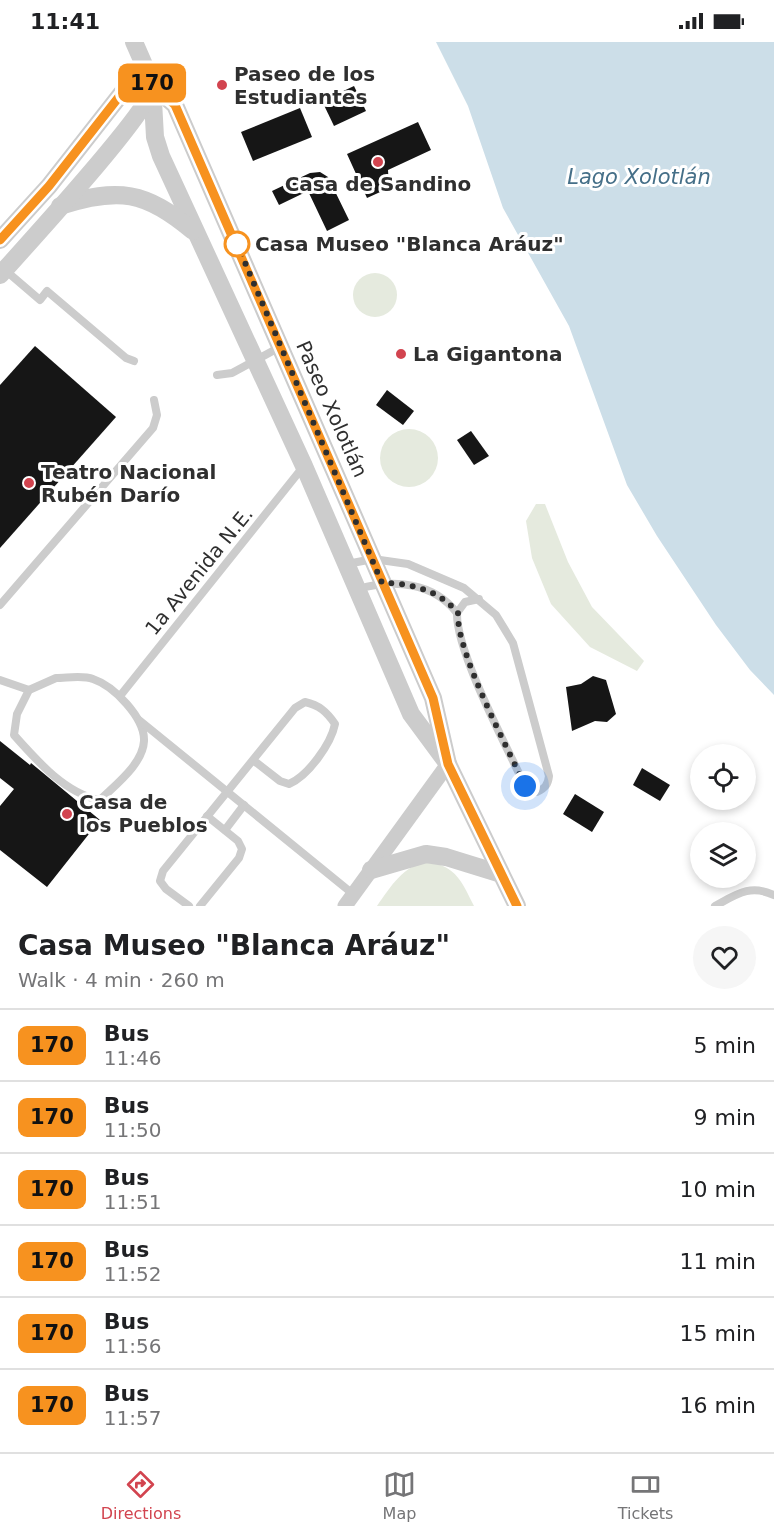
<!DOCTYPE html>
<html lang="en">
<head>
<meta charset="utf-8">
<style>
	body { margin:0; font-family:"DejaVu Sans",sans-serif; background:#f6f6f6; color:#202124; height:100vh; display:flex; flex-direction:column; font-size:22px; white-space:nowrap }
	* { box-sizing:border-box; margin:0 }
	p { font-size:20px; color:#757577 }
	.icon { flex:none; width:33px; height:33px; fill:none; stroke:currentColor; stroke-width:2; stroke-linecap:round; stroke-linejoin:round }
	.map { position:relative; height:864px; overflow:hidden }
	.side { display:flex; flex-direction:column; background:#fff; flex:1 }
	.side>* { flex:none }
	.badge { padding:0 12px; border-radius:9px; font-size:21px; line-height:39px }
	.controls { position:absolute; left:690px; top:702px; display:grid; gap:12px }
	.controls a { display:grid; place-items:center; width:66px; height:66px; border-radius:50%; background:#fff; box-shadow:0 3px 9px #0003; font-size:30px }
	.you { position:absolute; width:30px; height:30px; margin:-15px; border:4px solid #fff; border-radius:50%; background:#1a73e8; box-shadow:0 0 0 9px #1a73e833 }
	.map>.badge { position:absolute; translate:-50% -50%; box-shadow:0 0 0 3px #fff }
	.round { display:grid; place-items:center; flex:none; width:63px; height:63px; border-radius:32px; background:#f6f6f6 }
	.headline { display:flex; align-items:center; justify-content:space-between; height:102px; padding:0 18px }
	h1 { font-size:28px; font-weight:800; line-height:45px }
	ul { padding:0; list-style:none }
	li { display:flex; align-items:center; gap:18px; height:72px; padding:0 18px; border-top:2px solid #e0e0e0 }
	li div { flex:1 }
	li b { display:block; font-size:22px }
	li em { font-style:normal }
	li .badge { min-width:66px; font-weight:700; text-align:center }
	.status { display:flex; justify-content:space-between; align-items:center; height:42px; padding:0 30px; background:#fff; direction:ltr }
	.status svg { height:16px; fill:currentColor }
	.tabs { display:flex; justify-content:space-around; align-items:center; height:84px; border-top:2px solid #e0e0e0; background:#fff; font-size:16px; color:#757577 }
	.tabs a { display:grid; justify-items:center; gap:3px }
	.tabs .current { color:#d2444f }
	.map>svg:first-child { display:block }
	.green { fill:#e5eade }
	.water { fill:#ccdee8 }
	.building { fill:#161616 }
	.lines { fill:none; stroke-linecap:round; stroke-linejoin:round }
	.service { stroke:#ccc; stroke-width:8 }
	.minor { stroke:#ccc; stroke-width:15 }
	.tertiary { stroke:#ccc; stroke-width:18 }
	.line-casing { stroke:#fff; stroke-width:14 }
	.line { stroke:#f7921f; stroke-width:9 }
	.walk { stroke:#2f2f2f; stroke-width:6; stroke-dasharray:0 10.8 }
	.poi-dot { fill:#d2444f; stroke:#fff; stroke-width:2 }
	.stop-dot { fill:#fff; stroke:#f7921f; stroke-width:3 }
	.labels { text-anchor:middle; stroke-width:6; stroke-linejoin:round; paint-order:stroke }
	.poi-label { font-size:20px; font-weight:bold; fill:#2f2f2f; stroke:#fff; text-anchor:start }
	.stop-label { font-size:20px; font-weight:bold; fill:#2f2f2f; stroke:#fff; text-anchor:start }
	.street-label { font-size:20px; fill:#2f2f2f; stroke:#fff }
	.water-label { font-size:21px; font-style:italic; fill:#456f88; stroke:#fff }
</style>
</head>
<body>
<div class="status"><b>11:41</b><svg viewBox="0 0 49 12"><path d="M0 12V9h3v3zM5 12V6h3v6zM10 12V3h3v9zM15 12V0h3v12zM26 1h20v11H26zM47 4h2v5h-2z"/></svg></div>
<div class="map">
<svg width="774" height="864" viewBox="0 0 774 864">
	<rect width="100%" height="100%" fill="#fff"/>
	<!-- green -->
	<g class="green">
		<circle cx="375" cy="253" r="22"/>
		<circle cx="409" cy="416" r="29"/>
		<polygon points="536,462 545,462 568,520 592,565 644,619 637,629 590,605 551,562 532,516 526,479"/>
		<path d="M428 819C457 826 461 838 474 864H377C392 843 402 825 428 819Z"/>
	</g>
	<!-- water -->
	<polygon class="water" points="436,0 774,0 774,653 750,628 716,583 657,494 627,443 569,284 503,166 468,64"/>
	<!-- building -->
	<g class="building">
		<polygon points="354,44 366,69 334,84 322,59"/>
		<polygon points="300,66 312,95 253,119 241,90"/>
		<polygon points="418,80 431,108 388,128 389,146 367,156 347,112"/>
		<polygon points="320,130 328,135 349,178 327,189 308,149 279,163 272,149 310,131"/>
		<polygon points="35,304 116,375 0,506 0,343"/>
		<polygon points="387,348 414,369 403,383 376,363"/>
		<polygon points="471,389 489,414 474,423 457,398"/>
		<polygon points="593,634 606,638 616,672 607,680 595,679 572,689 566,645 581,642"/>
		<polygon points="0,699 30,723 31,721 100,778 47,845 0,808 0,764 14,747 0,736"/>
		<polygon points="642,726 670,743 660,759 633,743"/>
		<polygon points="575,752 604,770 592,790 563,772"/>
	</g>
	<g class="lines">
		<!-- service -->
		<g class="service">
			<polyline points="5,228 40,258 47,249 126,316 134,319"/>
			<polyline points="217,333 232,331 280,305"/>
			<path d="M347 522 373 517 408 522 464 546 496 573 513 601 549 734C548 743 545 746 537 750L525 744C507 705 456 610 457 571 433 540 394 537 358 547"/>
			<polyline points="0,563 153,386 157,373 154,358"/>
			<polyline points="457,571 465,560 479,557"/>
			<path d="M56 636C67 636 83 633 93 637 114 644 145 676 144 699 143 722 115 743 100 758 66 752 37 719 14 693L17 672 29 648Z"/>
			<polyline points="0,638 29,648"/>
			<polyline points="120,654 303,425"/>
			<polyline points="139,678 353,852"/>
			<polyline points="225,788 244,763"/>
			<path d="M189 864 166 847 160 839 163 829 295 666 305 660C319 663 327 670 335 682 331 702 308 734 289 742L280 739 253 718"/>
			<polyline points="200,864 239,816 242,807 238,799 207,774"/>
			<path d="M715 864C737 852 750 842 774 853"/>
		</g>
		<!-- minor -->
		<polyline class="minor" points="345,864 448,722"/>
		<!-- tertiary -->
		<g class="tertiary">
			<polyline points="134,0 152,41 155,95 161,114 304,424 411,672 448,722 517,864"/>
			<path d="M60 164C118 145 146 149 193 189"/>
			<polyline points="0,198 49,144 129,42 148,39 175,63 433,656 448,722"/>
			<path d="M0 233C24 206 150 69 152 46"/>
			<polyline points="371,828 426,812 446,815 501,832"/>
		</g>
	</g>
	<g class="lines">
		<!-- line casing -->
		<g class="line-casing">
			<polyline id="line" points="0,198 49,144 129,42 148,39 175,63 433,656 448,722 517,864"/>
		</g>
		<!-- line -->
		<use href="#line" class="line"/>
		<!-- walk -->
		<path class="walk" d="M237 202 382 541C411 541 439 548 458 571 456 610 507 704 525 744"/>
	</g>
	<!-- markers -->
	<g class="poi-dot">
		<circle cx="222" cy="43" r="6"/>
		<circle cx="378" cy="120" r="6"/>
		<circle cx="401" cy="312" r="6"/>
		<circle cx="29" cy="441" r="6"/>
		<circle cx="67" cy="772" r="6"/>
	</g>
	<circle class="stop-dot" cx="237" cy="202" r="12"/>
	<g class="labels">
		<!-- poi labels -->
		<g class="poi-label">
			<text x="234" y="39">Paseo de los<tspan x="234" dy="23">Estudiantes</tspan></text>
			<text x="378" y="149" text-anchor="middle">Casa de Sandino</text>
			<text x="413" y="319">La Gigantona</text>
			<text x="41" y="437">Teatro Nacional<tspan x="41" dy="23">Rubén Darío</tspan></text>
			<text x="79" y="767">Casa de<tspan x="79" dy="23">los Pueblos</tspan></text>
		</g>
		<!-- stop labels -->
		<g class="stop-label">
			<text x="255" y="209">Casa Museo "Blanca Aráuz"</text>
		</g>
		<!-- street labels -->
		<g class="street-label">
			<text transform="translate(332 367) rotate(66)" y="7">Paseo Xolotlán</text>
			<text transform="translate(199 529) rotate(-51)" y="7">1a Avenida N.E.</text>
		</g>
		<!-- water labels -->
		<g class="water-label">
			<text x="639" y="142">Lago Xolotlán</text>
		</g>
	</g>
</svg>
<div class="controls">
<a><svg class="icon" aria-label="locate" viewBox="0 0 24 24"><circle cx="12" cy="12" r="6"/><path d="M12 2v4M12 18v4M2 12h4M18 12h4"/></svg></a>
<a><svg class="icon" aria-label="layers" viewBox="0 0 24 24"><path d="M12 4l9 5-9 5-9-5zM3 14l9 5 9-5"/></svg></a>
</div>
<div class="you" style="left:525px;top:744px"></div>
<b class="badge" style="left:152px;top:41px;background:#f7921f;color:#111">170</b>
</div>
<section class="side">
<div class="headline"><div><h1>Casa Museo &quot;Blanca Aráuz&quot;</h1><p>Walk · 4 min · 260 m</p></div><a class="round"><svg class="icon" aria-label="heart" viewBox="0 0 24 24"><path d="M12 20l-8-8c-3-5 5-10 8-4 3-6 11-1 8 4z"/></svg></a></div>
<ul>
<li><span class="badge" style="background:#f7921f;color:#111">170</span><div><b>Bus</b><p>11:46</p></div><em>5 min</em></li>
<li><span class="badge" style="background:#f7921f;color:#111">170</span><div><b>Bus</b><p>11:50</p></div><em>9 min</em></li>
<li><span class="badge" style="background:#f7921f;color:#111">170</span><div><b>Bus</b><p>11:51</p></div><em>10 min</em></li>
<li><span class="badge" style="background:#f7921f;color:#111">170</span><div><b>Bus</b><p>11:52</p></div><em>11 min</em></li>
<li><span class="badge" style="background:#f7921f;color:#111">170</span><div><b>Bus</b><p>11:56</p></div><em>15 min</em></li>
<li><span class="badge" style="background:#f7921f;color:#111">170</span><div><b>Bus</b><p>11:57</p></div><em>16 min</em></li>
</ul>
</section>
<nav class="tabs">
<a class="current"><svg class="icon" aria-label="directions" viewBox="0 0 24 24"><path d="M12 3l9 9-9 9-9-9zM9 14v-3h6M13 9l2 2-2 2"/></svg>Directions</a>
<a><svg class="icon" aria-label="map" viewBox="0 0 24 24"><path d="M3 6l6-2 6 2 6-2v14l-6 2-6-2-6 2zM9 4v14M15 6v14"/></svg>Map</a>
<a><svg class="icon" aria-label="tickets" viewBox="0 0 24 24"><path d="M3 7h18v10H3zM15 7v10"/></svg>Tickets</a>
</nav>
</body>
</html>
